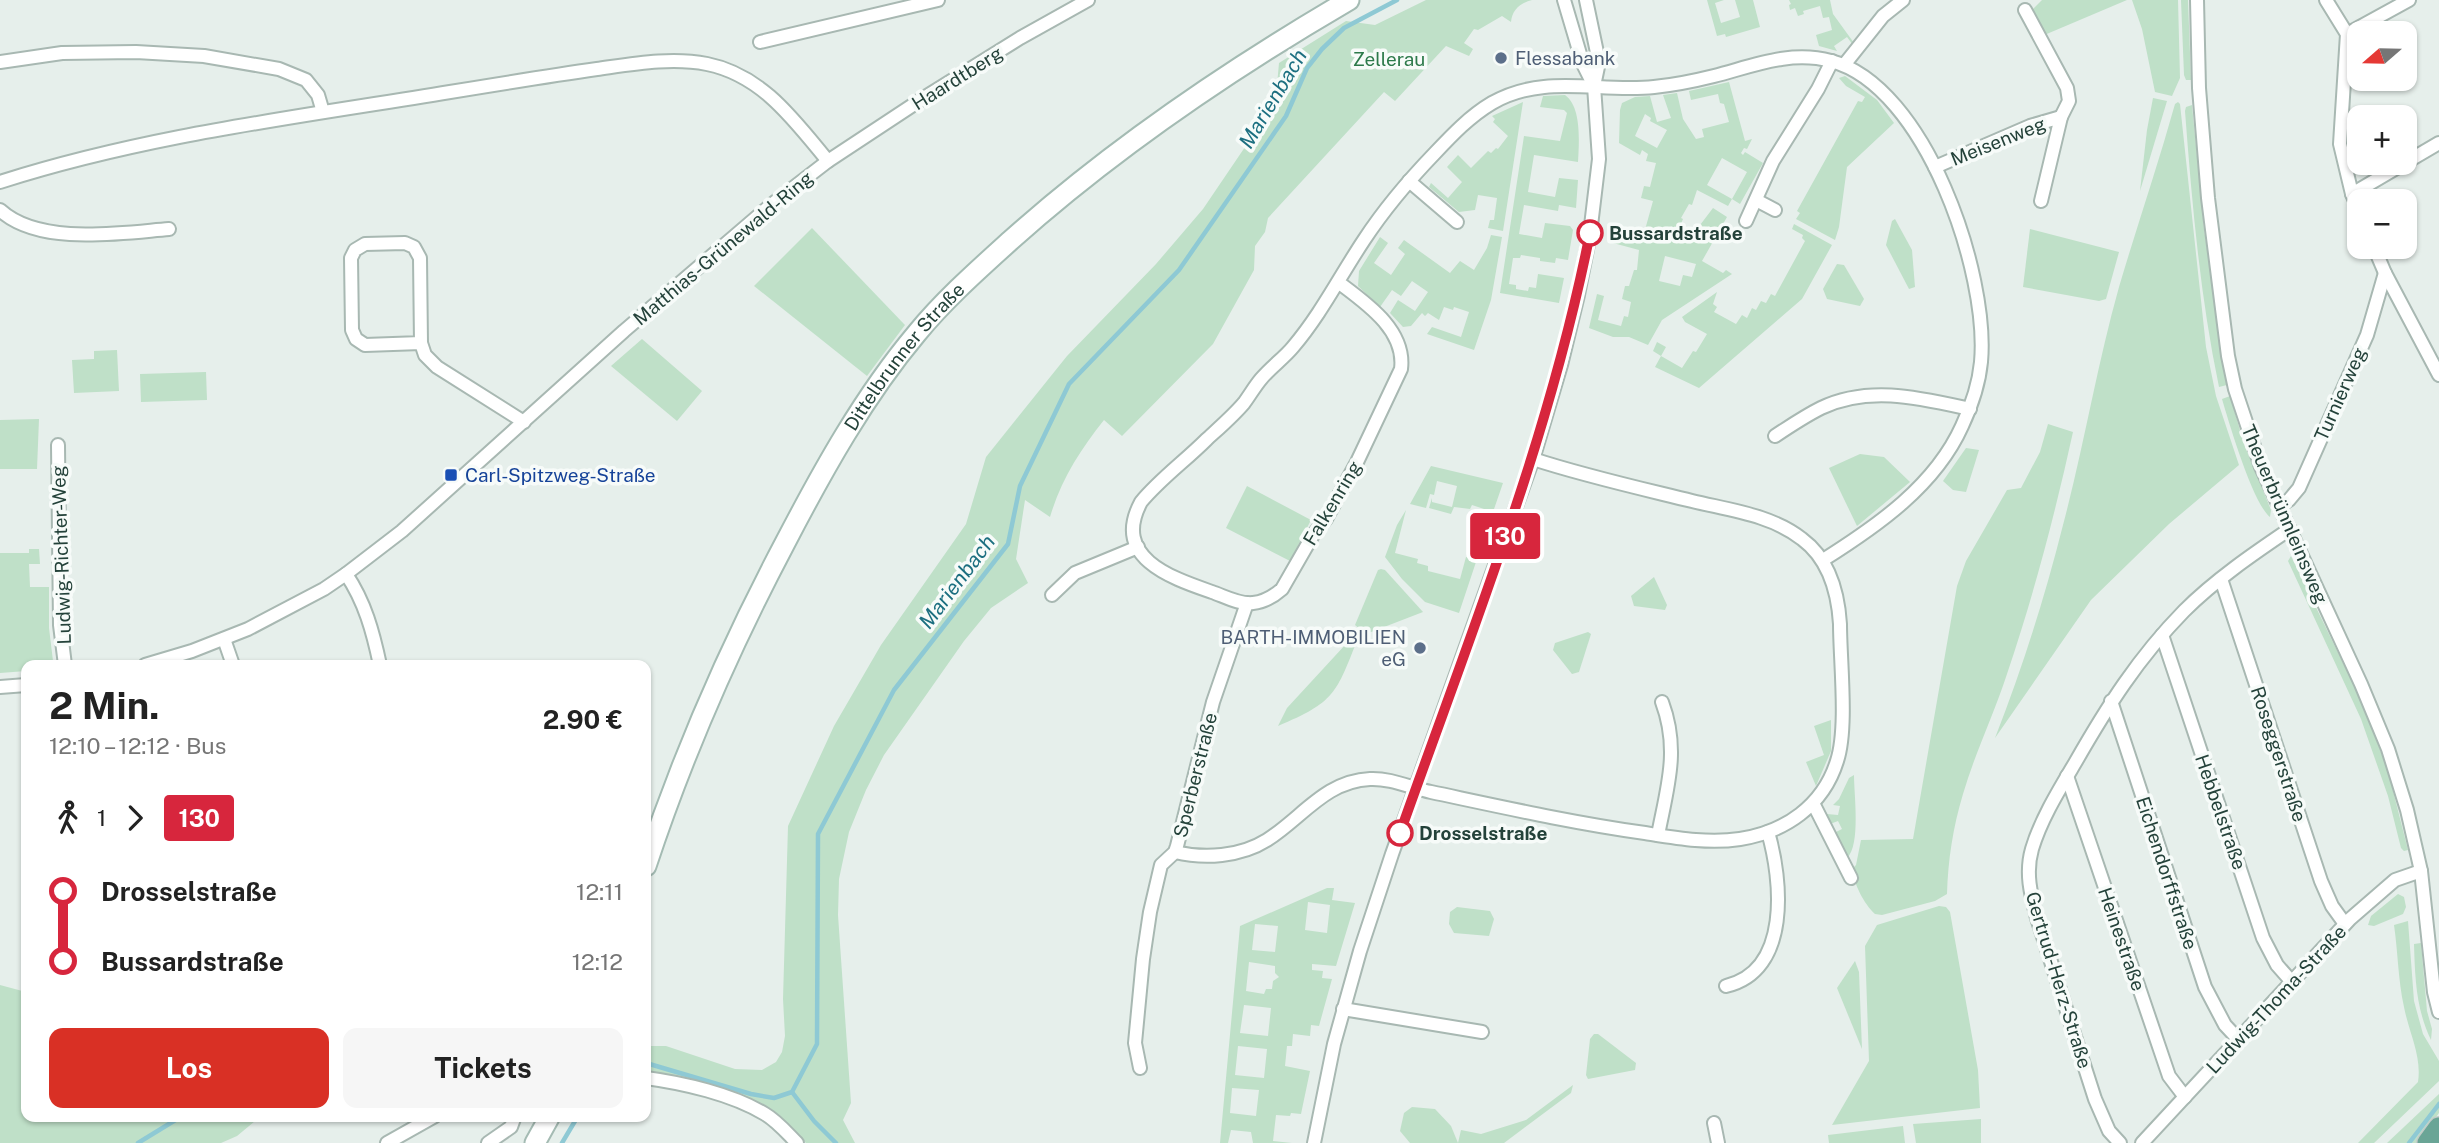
<!DOCTYPE html>
<html lang="de">
<head>
<meta charset="utf-8">
<style>
	body { margin:0; font-family:"Public Sans",sans-serif; background:#f6f6f6; color:#222; height:100vh; display:flex; flex-direction:column; font-size:26px; white-space:nowrap }
	* { box-sizing:border-box; margin:0 }
	p { font-size:23px; color:#767676 }
	.icon { flex:none; width:38px; height:38px; fill:none; stroke:currentColor; stroke-width:2; stroke-linecap:round; stroke-linejoin:round }
	.map { position:relative; flex:1; overflow:hidden }
	.side { position:absolute; left:21px; top:660px; width:630px; height:462px; display:flex; flex-direction:column; background:#fff; border-radius:14px; box-shadow:0 2px 5px #0004 }
	.side>* { flex:none }
	.badge { padding:0 14px; border-radius:5px; font-size:24px; line-height:46px }
	.needle { width:46px; rotate:250deg }
	.controls { position:absolute; left:2347px; top:21px; display:grid; gap:14px }
	.controls a { display:grid; place-items:center; width:70px; height:70px; border-radius:14px; background:#fff; box-shadow:0 2px 5px #0004; font-size:35px }
	.map>.badge { position:absolute; translate:-50% -50%; box-shadow:0 0 0 4px #fff }
	.legs { display:flex; align-items:center; gap:10px; height:77px; padding:0 28px; font-size:23px }
	.legs p { margin-inline-start:auto }
	.headline { display:flex; align-items:center; justify-content:space-between; height:119px; padding:0 28px }
	h1 { font-size:38px; font-weight:700; line-height:52px }
	.primary-button { display:flex; gap:14px; margin-top:auto; padding:14px 28px }
	.primary-button a { flex:1; height:80px; border-radius:14px; background:#d93025; color:#fff; font-size:28px; font-weight:700; line-height:80px; text-align:center }
	.primary-button a+a { background:#f6f6f6; color:#222 }
	ul { padding:0 28px; list-style:none }
	li { display:flex; align-items:center; gap:24px; height:70px; font-size:26px }
	li i { display:grid; place-items:center; width:10px; height:100%; margin:0 9px; background:currentColor }
	li i::after { content:''; width:18px; height:18px; margin:-9px; border:5px solid; border-radius:50%; background:#fff }
	li p { margin-inline-start:auto }
	li:first-child i { background:linear-gradient(#0000 50%,currentColor 0) }
	li:last-child i { background:linear-gradient(currentColor 50%,#0000 0) }
	.map>svg:first-child { display:block }
	.green { fill:#bfe0c8; fill-rule:evenodd }
	.lines { fill:none; stroke-linecap:round; stroke-linejoin:round }
	.stream { stroke:#8ec9d4; stroke-width:4.5 }
	.street-casing { stroke:#a8b8b2; stroke-width:16 }
	.secondary-casing { stroke:#a4bbb3; stroke-width:23 }
	.primary-casing { stroke:#c2cac8; stroke-width:24 }
	.street { stroke:#fff; stroke-width:12 }
	.secondary { stroke:#fff; stroke-width:19 }
	.primary { stroke:#6aa596; stroke-width:21 }
	.line-1-casing { stroke:#fff; stroke-width:16 }
	.line-1 { stroke:#d7263d; stroke-width:10 }
	.service-dot { fill:#5c6f8a; stroke:#f7fbf9; stroke-width:2.5 }
	.stop-1-dot { fill:#fff; stroke:#d7263d; stroke-width:3.5 }
	.transit-dot { fill:#1a4fb4; stroke:#f7fbf9; stroke-width:2.5 }
	.labels { text-anchor:middle; stroke-width:7; stroke-linejoin:round; paint-order:stroke }
	.service-label { font-size:19px; fill:#4e5e75; stroke:#f7fbf9; text-anchor:start }
	.park-label { font-size:19px; fill:#2d7a4b; stroke:#f7fbf9 }
	.street-label { font-size:19px; fill:#24423a; stroke:#f7fbf9 }
	.stop-label { font-size:19px; font-weight:bold; fill:#24423a; stroke:#f7fbf9; text-anchor:start }
	.transit-label { font-size:19px; fill:#164399; stroke:#f7fbf9; text-anchor:start }
	.water-label { font-size:21px; font-style:italic; fill:#1c6f80; stroke:#f7fbf9 }
</style>
</head>
<body>
<div class="map">
<svg width="2439" height="1143" viewBox="0 0 2439 1143">
	<rect width="100%" height="100%" fill="#e6efeb"/>
	<!-- green -->
	<g class="green">
		<path d="M1426 0H1532C1520 3 1512 10 1511 22L1502 16 1478 30 1474 29 1464 43 1473 49 1469 56 1446 46 1395 101 1384 92 1268 218 1265 232 1255 246 1254 270 1213 344 1122 436 1104 420C1080 450 1061 480 1050 517L1025 500 1016 559 1028 583 991 608 964 641 884 755 866 790 849 832 839 879 838 915 851 1103 843 1120 855 1143H806L765 1105 721 1089 646 1070V1046H666L735 1069 762 1070 776 1062 782 1052 785 1036 783 999 788 826 834 726 881 645 966 524 986 457 1067 356 1156 264 1203 209 1264 119 1277 85 1279 63 1346 21 1375 25Z"/>
		<polygon points="1707,0 1724,0 1715,3 1721,23 1740,17 1735,0 1753,0 1760,27 1726,37 1725,34 1717,36"/>
		<polygon points="1789,0 1830,0 1833,14 1854,43 1853,45 1847,37 1834,46 1837,51 1819,46 1816,35 1832,30 1829,17 1823,18 1820,6 1803,11 1804,14 1798,16 1795,8 1790,10 1789,5 1791,4"/>
		<polygon points="2042,0 2127,0 2042,36 2030,12"/>
		<polygon points="2132,0 2178,0 2180,78 2172,96 2155,92 2142,29"/>
		<polygon points="2181,0 2188,0 2191,80 2186,80 2184,75"/>
		<polygon points="1845,76 1877,100 1894,123 1847,167 1839,227 1835,240 1796,219 1800,213 1797,211 1853,110 1858,101 1862,102 1865,97 1846,86 1839,78"/>
		<path d="M1729 82 1745 141 1752 139 1747 149 1744 148 1741 153 1743 155 1745 152 1763 163 1740 204 1732 199 1728 206 1697 190 1692 205 1689 204 1681 218 1683 219 1680 226 1694 233 1713 208 1727 217 1702 261 1723 273 1726 270 1732 274 1662 320 1648 345 1629 337H1613L1589 328 1597 294 1604 296 1598 320 1621 326 1624 316 1628 317 1631 302 1622 299 1625 286H1629L1634 270H1637L1639 250 1613 243 1616 231 1643 237 1653 201 1641 198 1644 186 1650 187 1656 163 1646 161 1648 154 1642 150 1640 155 1619 143 1620 110 1622 103 1635 97 1650 96 1657 122 1671 118 1663 95 1677 93 1683 119 1696 139 1704 137 1702 129 1729 122 1724 104 1720 103 1718 94 1691 100 1689 91ZM1645 114 1651 118 1650 121 1667 130 1657 148 1635 136ZM1722 158 1747 172 1732 199 1707 185ZM1665 256 1696 264 1692 277 1683 275 1680 286 1659 281Z"/>
		<path d="M1565 95C1582 107 1579 143 1578 162L1534 155 1528 192 1555 197 1559 178 1578 180 1576 208 1559 205 1558 211 1524 205 1519 234 1542 238 1545 223 1570 226 1573 230 1568 260 1556 258 1555 263 1540 261V258L1521 255 1520 258H1513L1509 284 1516 285V289L1528 291 1529 287 1536 288 1538 274 1564 278 1559 303 1500 293 1524 136 1560 141 1567 113 1564 110 1540 107 1543 96Z"/>
		<polygon points="2153,98 2167,101 2140,191 2147,130"/>
		<polygon points="1523,102 1503,231 1488,228 1490,220 1494,220 1497,198 1478,195 1475,210 1459,212 1429,187 1431,183 1448,198 1462,182 1447,167 1458,155 1471,168 1488,151 1491,153 1496,148 1498,149 1508,136 1493,122 1495,119 1492,116"/>
		<path d="M2178 102 2180 104 2206 347 2216 396 2239 465 2169 524 2091 600 1995 738C2022 669 2045 597 2063 525 2084 446 2097 365 2119 287 2137 226 2158 165 2175 104Z"/>
		<path d="M2192 105 2204 229 2227 385 2219 387C2200 296 2192 203 2185 111L2186 107Z"/>
		<polygon points="1895,219 1912,250 1915,287 1909,289 1886,245 1892,221"/>
		<polygon points="1794,224 1832,245 1802,299 1699,388 1655,367 1661,356 1653,351 1657,342 1666,347 1661,356 1682,368 1693,351 1696,352 1707,334 1685,322 1682,317 1717,292 1713,304 1717,307 1714,312 1736,324 1742,315 1747,318 1752,308 1756,310 1761,301 1766,303 1771,294 1775,296 1805,241 1802,238 1803,235 1792,229"/>
		<polygon points="812,228 905,325 867,376 754,286"/>
		<polygon points="2030,229 2119,252 2106,299 2099,301 2023,287"/>
		<polygon points="1491,235 1502,237 1491,300 1474,350 1427,334 1432,327 1461,337 1469,312 1454,307 1453,310 1444,307 1439,320 1428,313 1425,316 1422,313 1411,326 1403,327 1390,313 1398,300 1415,311 1428,292 1412,281 1401,296 1392,290 1380,307 1358,286 1359,271 1380,237 1388,243 1374,263 1391,275 1405,254 1398,248 1404,240 1450,273 1460,261 1474,270 1487,248"/>
		<polygon points="1837,264 1844,265 1864,299 1860,306 1827,299 1823,289"/>
		<polygon points="642,339 702,391 677,421 611,366"/>
		<polygon points="117,350 119,391 74,393 72,360 94,359 94,351"/>
		<polygon points="206,372 207,400 141,402 140,374"/>
		<path d="M2230 396 2244 444 2271 510 2270 517C2253 504 2229 423 2222 399Z"/>
		<polygon points="39,419 37,469 0,469 0,420"/>
		<path d="M2048 424 2073 432C2055 514 2034 594 2007 674 1994 714 1975 753 1963 794 1953 827 1948 860 1947 894L1935 901 1882 915 1875 914C1864 904 1854 884 1852 869L1856 865 1861 840 1913 839 1957 586 1966 561 2007 490 2021 488 2040 452Z"/>
		<polygon points="1966,448 1979,450 1966,492 1953,490 1943,481"/>
		<polygon points="1860,454 1884,457 1910,482 1857,526 1829,468"/>
		<polygon points="1431,466 1503,483 1493,512 1472,505 1470,509 1454,507 1451,514 1429,508 1432,498 1432,502 1452,507 1457,486 1437,481 1434,495 1430,494 1426,508 1410,504"/>
		<polygon points="1247,486 1311,520 1290,561 1226,528"/>
		<polygon points="1406,510 1395,553 1418,559 1417,563 1428,566 1428,571 1460,579 1466,557 1477,559 1459,613 1425,602 1402,579 1385,557 1397,525"/>
		<polygon points="29,549 39,549 40,564 29,564 30,587 49,587 49,628 53,661 51,665 26,665 26,671 0,673 0,553 29,553"/>
		<polygon points="2291,556 2363,704 2388,771 2408,850 2404,851 2401,848 2388,796 2361,719 2288,561"/>
		<polygon points="1381,569 1385,570 1423,612 1366,634 1355,625 1378,570"/>
		<polygon points="1654,577 1667,605 1665,610 1634,606 1631,596"/>
		<polygon points="1588,632 1591,634 1579,672 1572,674 1553,650 1555,643"/>
		<path d="M1350 635 1358 638C1336 694 1335 702 1278 726L1287 708 1346 644Z"/>
		<polygon points="1831,720 1831,751 1816,786 1806,762 1824,755 1814,726"/>
		<path d="M1854 775C1854 795 1861 845 1847 858L1834 833 1842 829 1838 821 1830 824 1826 817 1827 814 1838 815 1840 806 1833 805 1839 799 1849 778Z"/>
		<path d="M1327 888H1334L1332 900 1355 903 1336 966 1312 964V970L1323 971 1322 978 1332 979 1319 1026 1311 1025 1310 1036 1293 1034 1292 1046H1287L1285 1066 1310 1071 1301 1114 1291 1113 1290 1116 1276 1115 1273 1141 1292 1143H1253L1251 1132 1231 1130 1228 1143H1220L1240 926ZM1308 902 1330 905 1327 933 1305 930ZM1255 924 1278 926 1275 952 1252 950ZM1249 962 1275 966V973L1279 977 1273 981 1272 989H1266L1264 994 1246 991ZM1244 1005 1271 1008 1268 1036 1240 1033ZM1238 1046 1267 1049 1264 1078 1235 1075ZM1232 1088 1259 1090 1256 1116 1230 1113Z"/>
		<polygon points="2398,894 2404,897 2406,907 2403,914 2374,926 2368,925 2371,916"/>
		<polygon points="1939,906 1946,907 1950,912 1978,1070 1980,1108 1832,1125 1869,1061 1865,946 1877,925"/>
		<polygon points="1457,907 1490,911 1494,919 1489,936 1454,933 1449,924 1450,912"/>
		<path d="M2408 921 2414 1001 2423 1034 2439 1061V1081L2374 1143H2358L2418 1082C2422 1056 2409 1033 2404 1007 2398 980 2398 952 2394 925Z"/>
		<path d="M2421 943 2427 1011 2432 1029 2431 1040C2416 1009 2415 978 2414 944Z"/>
		<polygon points="1855,961 1859,972 1862,1049 1837,988"/>
		<polygon points="0,985 26,992 26,1116 260,1117 237,1136 221,1143 0,1143"/>
		<polygon points="1594,1034 1598,1034 1636,1063 1635,1070 1588,1079 1586,1075 1590,1039"/>
		<polygon points="1573,1085 1571,1093 1504,1143 1458,1143 1461,1130 1481,1134 1526,1120"/>
		<polygon points="2439,1094 2439,1113 2417,1143 2387,1143"/>
		<polygon points="1412,1107 1435,1109 1451,1126 1458,1143 1410,1143 1400,1131 1404,1113"/>
		<polygon points="1981,1119 1981,1143 1916,1143 1913,1124"/>
		<polygon points="1903,1126 1905,1143 1829,1143 1828,1135"/>
	</g>
	<g class="lines">
		<!-- stream -->
		<g class="stream">
			<polyline points="646,1063 751,1094 774,1098 792,1092 817,1044 818,834 894,690 1008,544 1020,486 1069,384 1179,270 1286,116 1307,68 1322,49 1344,28 1397,0"/>
			<polyline points="792,1092 814,1121 836,1143"/>
			<polyline points="138,1143 182,1116"/>
			<polyline points="562,1143 578,1116"/>
			<polyline points="2409,1143 2439,1104"/>
		</g>
		<!-- street casing -->
		<g class="street-casing">
			<g id="street">
				<polyline points="1564,0 1583,64 1594,86"/>
				<polyline points="2197,0 2199,88 2208,198 2228,356 2235,389 2261,467 2361,684 2388,749 2407,810 2421,871 2434,992 2439,1012"/>
				<polyline points="2326,0 2347,34 2340,144 2352,194 2359,210"/>
				<polyline points="2025,10 2067,88 2069,101 2061,117"/>
				<polyline points="2347,34 2409,0"/>
				<polyline points="760,42 938,0"/>
				<polyline points="0,62 62,53 136,52 204,56 279,69 306,80 318,95 323,112"/>
				<polyline points="1844,65 1883,16 1903,0"/>
				<polyline points="1935,167 2030,126 2061,117 2041,201"/>
				<polyline points="1409,181 1457,222"/>
				<path d="M0 182C147 135 299 117 450 92 499 84 548 76 597 69 633 64 671 57 707 64 762 75 794 120 828 161"/>
				<polyline points="2352,194 2439,143"/>
				<polyline points="1756,200 1775,210"/>
				<path d="M0 210C39 246 120 233 169 229"/>
				<polyline points="1746,221 1773,161 1818,89 1832,61"/>
				<polyline points="2374,247 2385,273 2439,375"/>
				<path d="M1338 282C1366 303 1406 330 1401 369L1357 462 1326 519 1313 535 1282 589C1274 596 1264 602 1253 603 1240 605 1224 596 1212 592 1172 578 1111 558 1141 502 1160 479 1185 461 1206 440 1219 428 1233 416 1244 403 1250 395 1255 386 1261 379 1271 367 1284 358 1293 347 1321 314 1340 276 1364 240 1385 208 1409 180 1435 153 1452 135 1470 116 1492 103 1544 73 1599 93 1654 87 1674 85 1694 81 1714 76 1753 66 1790 50 1831 61 1926 86 1989 274 1981 362 1979 383 1971 407 1962 426 1935 486 1877 526 1823 560"/>
				<polyline points="421,343 365,345 356,339 352,330 351,258 355,250 365,244 405,243 414,247 420,258 421,343 425,355 437,367 524,422"/>
				<path d="M1775 436C1790 426 1805 416 1821 408 1869 385 1920 398 1970 409"/>
				<polyline points="58,445 60,625 65,665"/>
				<polyline points="2279,506 2289,500 2299,488 2367,335 2385,273"/>
				<path d="M346 574C365 602 373 632 380 665"/>
				<polyline points="2221,579 2321,881 2332,906 2345,924"/>
				<polyline points="1052,595 1075,573 1138,547"/>
				<polyline points="2162,635 2263,938 2277,965 2292,982"/>
				<polyline points="224,639 233,665"/>
				<polyline points="145,665 192,651 248,629 324,589 346,574 402,531 624,331 771,205 828,161 922,99 1020,38 1088,0"/>
				<polyline points="0,687 26,685"/>
				<polyline points="2111,701 2205,987 2225,1025 2238,1039"/>
				<polyline points="2067,776 2169,1076 2185,1097"/>
				<polyline points="1813,803 1851,878"/>
				<path d="M1658 835C1667 788 1680 750 1662 702"/>
				<path d="M1175 852C1204 859 1240 857 1267 840 1302 818 1325 781 1370 779 1391 778 1411 788 1431 792 1502 807 1573 823 1645 833 1676 838 1708 844 1740 839 1785 832 1823 806 1837 761 1848 728 1840 661 1840 624 1838 592 1829 559 1802 539 1772 515 1729 510 1692 501 1639 488 1585 476 1533 459"/>
				<path d="M1726 986C1791 971 1782 880 1768 832"/>
				<polyline points="1343,1009 1482,1032"/>
				<polyline points="1140,1068 1135,1043 1143,959 1150,912 1161,865 1175,852 1177,846 1213,702 1247,603"/>
				<path d="M646 1078C683 1083 732 1094 765 1114 777 1121 787 1133 797 1143"/>
				<polyline points="1714,1123 1718,1143"/>
				<polyline points="387,1143 435,1116"/>
				<polyline points="488,1143 511,1127 515,1116"/>
				<polyline points="1314,1143 1334,1044 1360,951 1392,854 1534,456 1561,365 1578,295 1590,234 1599,159 1594,86 1599,62 1586,0"/>
				<path d="M2120 1143 2109 1131 2095 1099 2037 918C2031 895 2025 873 2032 849 2041 819 2059 790 2075 763 2107 707 2138 658 2184 611 2215 580 2253 554 2290 529"/>
				<polyline points="2142,1143 2350,919 2395,880 2421,871"/>
			</g>
		</g>
		<!-- secondary casing -->
		<g class="secondary-casing">
			<g id="secondary">
				<path id="s1" d="M646 866C683 754 730 647 785 543 823 470 864 396 917 333 945 299 978 270 1011 240 1115 147 1229 70 1349 0"/>
				<polyline points="535,1143 550,1116"/>
			</g>
		</g>
		<!-- primary casing -->
		<g class="primary-casing">
			<polyline id="primary" points="2428,1143 2439,1128"/>
		</g>
		<!-- street -->
		<use href="#street" class="street"/>
		<!-- secondary -->
		<use href="#secondary" class="secondary"/>
		<!-- primary -->
		<use href="#primary" class="primary"/>
	</g>
	<g class="lines">
		<!-- line-1 casing -->
		<g class="line-1-casing">
			<path id="line-1" d="M1400 833C1470 635 1549 440 1590 233"/>
		</g>
		<!-- line-1 -->
		<use href="#line-1" class="line-1"/>
	</g>
	<!-- markers -->
	<g class="service-dot">
		<circle cx="1501" cy="58" r="7"/>
		<circle cx="1420" cy="648" r="7"/>
	</g>
	<g class="stop-1-dot">
		<circle cx="1590" cy="233" r="12"/>
		<circle cx="1400" cy="833" r="12"/>
	</g>
	<rect class="transit-dot" x="444" y="468" width="14" height="14" rx="3.5"/>
	<g class="labels">
		<!-- service labels -->
		<g class="service-label">
			<text x="1515" y="65">Flessabank</text>
			<text x="1406" y="644" text-anchor="end">BARTH-IMMOBILIEN<tspan x="1406" dy="22">eG</tspan></text>
		</g>
		<!-- park labels -->
		<g class="park-label">
			<text x="1389" y="66">Zellerau</text>
		</g>
		<!-- street labels -->
		<g class="street-label">
			<text transform="translate(957 78) rotate(-32)" y="7">Haardtberg</text>
			<text transform="translate(1998 141) rotate(-22)" y="7">Meisenweg</text>
			<text transform="translate(723 248) rotate(-40)" y="7">Matthias-Grünewald-Ring</text>
			<text dy="7" stroke="none"><textPath href="#s1" startOffset="574">Dittelbrunner Straße</textPath></text>
			<text transform="translate(2340 394) rotate(-66)" y="7">Turnierweg</text>
			<text transform="translate(1332 503) rotate(-59)" y="7">Falkenring</text>
			<text transform="translate(2285 514) rotate(67)" y="7">Theuerbrünnleinsweg</text>
			<text transform="translate(61 555) rotate(-92)" y="7">Ludwig-Richter-Weg</text>
			<text transform="translate(2279 754) rotate(72)" y="7">Roseggerstraße</text>
			<text transform="translate(1195 775) rotate(-76)" y="7">Sperberstraße</text>
			<text transform="translate(2221 812) rotate(71)" y="7">Hebbelstraße</text>
			<text transform="translate(2167 873) rotate(72)" y="7">Eichendorffstraße</text>
			<text transform="translate(2122 939) rotate(71)" y="7">Heinestraße</text>
			<text transform="translate(2059 980) rotate(73)" y="7">Gertrud-Herz-Straße</text>
			<text transform="translate(2276 999) rotate(-47)" y="7">Ludwig-Thoma-Straße</text>
		</g>
		<!-- stop labels -->
		<g class="stop-label">
			<text x="1609" y="240">Bussardstraße</text>
			<text x="1419" y="840">Drosselstraße</text>
		</g>
		<!-- transit labels -->
		<g class="transit-label">
			<text x="465" y="482">Carl-Spitzweg-Straße</text>
		</g>
		<!-- water labels -->
		<g class="water-label">
			<text transform="translate(1273 99) rotate(-59)" y="7">Marienbach</text>
			<text transform="translate(957 582) rotate(-53)" y="7">Marienbach</text>
		</g>
	</g>
</svg>
<div class="controls">
<a><svg class="needle" viewBox="-14 -14 28 28"><path d="M0-13l5 13h-10z" fill="#e53935"/><path d="M0 13l5-13h-10z" fill="#767676"/></svg></a>
<a>+</a>
<a>−</a>
</div>
<b class="badge" style="left:1505px;top:536px;background:#d7263d;color:#fff">130</b>
<section class="side">
<div class="headline"><div><h1>2 Min.</h1><p>12:10 – 12:12 · Bus</p></div><b>2.90 €</b></div>
<div class="legs"><svg class="icon" aria-label="walk" viewBox="0 0 24 24"><circle cx="13" cy="4" r="2"/><path d="M13 8l-2 6 4 7M11 14l-3 7M7 12l3-4h3l4 4"/></svg>1<svg class="icon" aria-label="forward" viewBox="0 0 24 24"><path d="M9 5l7 7-7 7"/></svg><b class="badge" style="background:#d7263d;color:#fff">130</b></div>
<ul>
<li><i style="color:#d7263d"></i><b>Drosselstraße</b><p>12:11</p></li>
<li><i style="color:#d7263d"></i><b>Bussardstraße</b><p>12:12</p></li>
</ul>
<div class="primary-button"><a>Los</a><a>Tickets</a></div>
</section>
</div>
</body>
</html>
